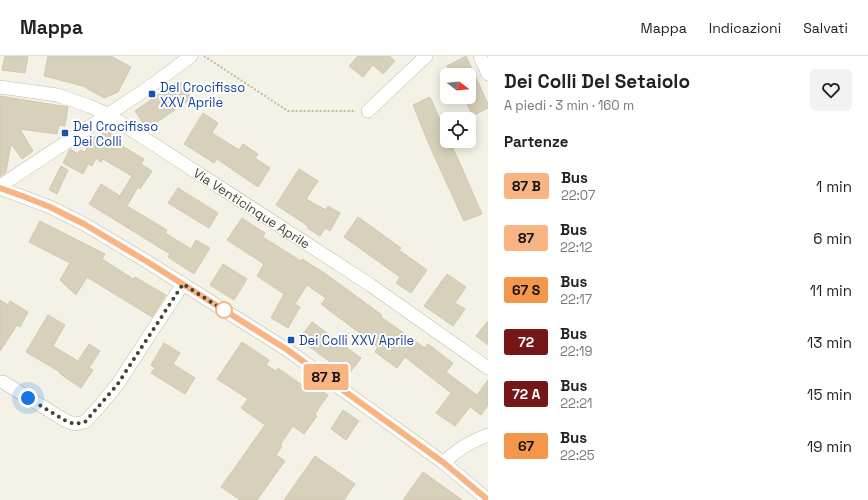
<!DOCTYPE html>
<html lang="it">
<head>
<meta charset="utf-8">
<style>
	body { margin:0; font-family:"Space Grotesk",sans-serif; background:#f2f2f2; color:#222; height:100vh; display:flex; flex-direction:column; font-size:15px; white-space:nowrap }
	* { box-sizing:border-box; margin:0 }
	p { font-size:13px; color:#767676 }
	.icon { flex:none; width:22px; height:22px; fill:none; stroke:currentColor; stroke-width:2; stroke-linecap:round; stroke-linejoin:round }
	.map { position:relative; flex:1; overflow:hidden }
	.details { display:flex; flex-direction:column; background:#fff; width:380px }
	.details>* { flex:none }
	.badge { padding:0 8px; border-radius:3px; font-size:14px; line-height:26px }
	.needle { width:26px; rotate:106deg }
	.buttons { position:absolute; left:440px; top:12px; display:grid; gap:8px }
	.buttons a { display:grid; place-items:center; width:36px; height:36px; border-radius:6px; background:#fff; box-shadow:0 2px 10px #0003; font-size:20px }
	.you { position:absolute; width:20px; height:20px; margin:-10px; border:3px solid #fff; border-radius:50%; background:#1a73e8; box-shadow:0 0 0 6px #1a73e833 }
	.map>.badge { position:absolute; translate:-50% -50%; box-shadow:0 0 0 2px #fff }
	h2 { padding:0 16px; font-size:15px; line-height:36px }
	.round { display:grid; place-items:center; flex:none; width:42px; height:42px; border-radius:6px; background:#f2f2f2 }
	.overview { display:flex; align-items:center; justify-content:space-between; height:68px; padding:0 16px }
	h1 { font-size:19px; font-weight:600; line-height:30px }
	ul { padding:0; list-style:none }
	li { display:flex; align-items:center; gap:12px; height:52px; padding:0 16px }
	li div { flex:1 }
	li b { display:block; font-size:15px }
	li em { font-style:normal }
	li .badge { min-width:44px; font-weight:700; text-align:center }
	header { display:flex; align-items:center; gap:24px; box-sizing:border-box; height:56px; padding:0 20px; background:#fff; border-bottom:1px solid #e0e0e0 }
	header strong { font-size:19px }
	nav { display:flex; gap:22px; margin-inline-start:auto; font-size:14px }
	main { display:flex; flex:1; min-height:0 }
	.map>svg:first-child { display:block }
	.building { fill:#d7d0ba; stroke:#d2c9ad }
	.lines { fill:none; stroke-linecap:round; stroke-linejoin:round }
	.minor-casing { stroke:#c0bba8; stroke-width:14 }
	.path { stroke:#c3ba98; stroke-width:2; stroke-dasharray:2 2; stroke-linecap:butt }
	.minor { stroke:#fff; stroke-width:13 }
	.line-casing { stroke:#fff; stroke-width:9 }
	.line { stroke:#f8b482; stroke-width:6 }
	.walk { stroke:#474334; stroke-width:4; stroke-dasharray:0 7.2 }
	.transit-dot { fill:#1a4fb4; stroke:#fff; stroke-width:1.5 }
	.stop-dot { fill:#fff; stroke:#f8b482; stroke-width:2 }
	.labels { text-anchor:middle; stroke-width:4; stroke-linejoin:round; paint-order:stroke }
	.transit-label { font-size:13px; fill:#164399; stroke:#fff; text-anchor:start }
	.street-label { font-size:13px; fill:#474334; stroke:#fff }
</style>
</head>
<body>
<header>
<strong>Mappa</strong>
<nav><a>Mappa</a><a>Indicazioni</a><a>Salvati</a></nav>
</header>
<main>
<div class="map">
<svg width="488" height="444" viewBox="0 0 488 444">
	<rect width="100%" height="100%" fill="#f4f2e6"/>
	<!-- building -->
	<g class="building">
		<polygon points="5,0 28,0 25,17 2,14"/>
		<polygon points="48,0 111,0 131,11 118,36 104,42 83,30 44,20"/>
		<polygon points="358,0 389,0 395,5 383,18 373,9 363,21 349,10"/>
		<polygon points="466,0 488,48 488,52 473,60 464,41 469,41 469,19 451,19 447,10"/>
		<polygon points="179,24 192,42 147,73 135,55"/>
		<polygon points="0,40 68,51 65,70 59,69 57,78 20,73 33,95 22,103 11,88 6,116 0,120"/>
		<polygon points="430,41 447,79 447,85 450,85 482,158 464,165 431,93 413,49"/>
		<polygon points="203,57 218,67 212,77 239,94 243,88 258,98 255,102 270,112 258,131 217,103 214,107 184,88"/>
		<polygon points="105,74 117,81 114,85 144,103 141,108 152,115 140,133 138,131 127,150 167,174 165,177 191,193 196,184 210,192 194,218 168,201 170,198 89,148 101,128 120,140 132,120 103,103 101,106 96,102 92,110 88,108 83,118 63,107 70,93 78,98 80,94 85,96 95,80 99,83"/>
		<polygon points="61,110 68,114 57,138 49,134"/>
		<polygon points="299,113 318,125 306,143 326,154 328,150 340,157 330,175 325,172 320,180 307,172 308,170 276,149"/>
		<polygon points="178,132 218,157 209,172 168,147"/>
		<polygon points="358,161 401,192 399,194 427,214 411,237 396,227 400,221 344,181"/>
		<polygon points="242,162 265,177 263,181 301,205 302,203 326,218 382,259 381,261 425,292 428,288 453,307 446,316 477,339 488,324 488,349 481,359 470,351 455,370 436,357 451,337 405,301 397,312 375,296 378,291 321,248 326,242 307,229 295,248 300,251 288,272 271,262 284,238 257,220 264,208 227,184"/>
		<polygon points="40,165 105,198 102,203 133,223 135,221 166,239 152,261 87,221 76,239 60,224 70,207 29,186"/>
		<polygon points="223,208 247,223 234,244 210,229"/>
		<polygon points="447,218 466,231 455,247 465,253 453,270 424,250"/>
		<polygon points="0,244 8,249 10,245 28,256 20,271 17,269 0,295"/>
		<polygon points="48,259 65,269 53,290 78,305 89,288 100,295 89,312 93,314 81,332 59,317 60,316 26,296"/>
		<polygon points="488,265 488,289 476,280"/>
		<polygon points="312,266 361,302 348,319 299,283"/>
		<polygon points="242,286 269,304 266,309 276,315 278,312 313,337 317,332 328,339 315,358 317,360 304,378 293,370 280,389 282,390 276,399 285,405 257,444 240,444 221,431 265,369 241,352 248,343 217,323"/>
		<polygon points="164,287 180,297 173,308 195,322 185,338 151,317 155,312 151,309"/>
		<polygon points="343,354 359,365 346,384 331,373"/>
		<polygon points="315,400 355,428 344,444 284,444"/>
		<polygon points="423,416 462,444 403,444"/>
	</g>
	<g class="lines">
		<!-- minor casing -->
		<g class="minor-casing">
			<g id="minor">
				<polyline points="480,0 488,18"/>
				<path id="s1" d="M0 31 57 39 89 50 107 58 369 228 488 312"/>
				<polyline points="368,55 426,0"/>
				<polyline points="0,130 148,32 191,0"/>
				<polyline points="0,132 50,151 84,168 146,205 286,293 444,407 488,444"/>
				<polyline points="3,326 66,365 75,368 85,366 98,352 117,329 183,228"/>
				<path d="M444 407C456 393 472 385 488 379"/>
			</g>
		</g>
		<!-- path -->
		<polyline class="path" points="204,0 288,55 356,55"/>
		<!-- minor -->
		<use href="#minor" class="minor"/>
	</g>
	<g class="lines">
		<!-- line casing -->
		<g class="line-casing">
			<polyline id="line" points="0,132 25,141 50,151 84,168 146,205 286,293 444,407 488,444"/>
		</g>
		<!-- line -->
		<use href="#line" class="line"/>
		<!-- walk -->
		<polyline class="walk" points="28,342 66,365 75,368 85,366 117,329 183,228 225,255 224,254"/>
	</g>
	<!-- markers -->
	<g class="transit-dot">
		<rect x="148" y="34" width="8" height="8" rx="2"/>
		<rect x="61" y="73" width="8" height="8" rx="2"/>
		<rect x="287" y="280" width="8" height="8" rx="2"/>
	</g>
	<circle class="stop-dot" cx="224" cy="254" r="8"/>
	<g class="labels">
		<!-- transit labels -->
		<g class="transit-label">
			<text x="160" y="36">Del Crocifisso<tspan x="160" dy="15">XXV Aprile</tspan></text>
			<text x="73" y="75">Del Crocifisso<tspan x="73" dy="15">Dei Colli</tspan></text>
			<text x="299" y="289">Dei Colli XXV Aprile</text>
		</g>
		<!-- street labels -->
		<g class="street-label">
			<text dy="5" stroke="none"><textPath href="#s1" startOffset="284">Via Venticinque Aprile</textPath></text>
		</g>
	</g>
</svg>
<div class="buttons">
<a><svg class="needle" viewBox="-14 -14 28 28"><path d="M0-13l5 13h-10z" fill="#e53935"/><path d="M0 13l5-13h-10z" fill="#767676"/></svg></a>
<a><svg class="icon" aria-label="locate" viewBox="0 0 24 24"><circle cx="12" cy="12" r="6"/><path d="M12 2v4M12 18v4M2 12h4M18 12h4"/></svg></a>
</div>
<div class="you" style="left:28px;top:342px"></div>
<b class="badge" style="left:326px;top:321px;background:#f8b482;color:#111">87 B</b>
</div>
<section class="details">
<div class="overview"><div><h1>Dei Colli Del Setaiolo</h1><p>A piedi · 3 min · 160 m</p></div><a class="round"><svg class="icon" aria-label="heart" viewBox="0 0 24 24"><path d="M12 20l-8-8c-3-5 5-10 8-4 3-6 11-1 8 4z"/></svg></a></div>
<h2>Partenze</h2>
<ul>
<li><span class="badge" style="background:#f8b482;color:#111">87 B</span><div><b>Bus</b><p>22:07</p></div><em>1 min</em></li>
<li><span class="badge" style="background:#f8b482;color:#111">87</span><div><b>Bus</b><p>22:12</p></div><em>6 min</em></li>
<li><span class="badge" style="background:#f4974b;color:#111">67 S</span><div><b>Bus</b><p>22:17</p></div><em>11 min</em></li>
<li><span class="badge" style="background:#751617;color:#fff">72</span><div><b>Bus</b><p>22:19</p></div><em>13 min</em></li>
<li><span class="badge" style="background:#751617;color:#fff">72 A</span><div><b>Bus</b><p>22:21</p></div><em>15 min</em></li>
<li><span class="badge" style="background:#f4974b;color:#111">67</span><div><b>Bus</b><p>22:25</p></div><em>19 min</em></li>
</ul>
</section>
</main>
</body>
</html>
